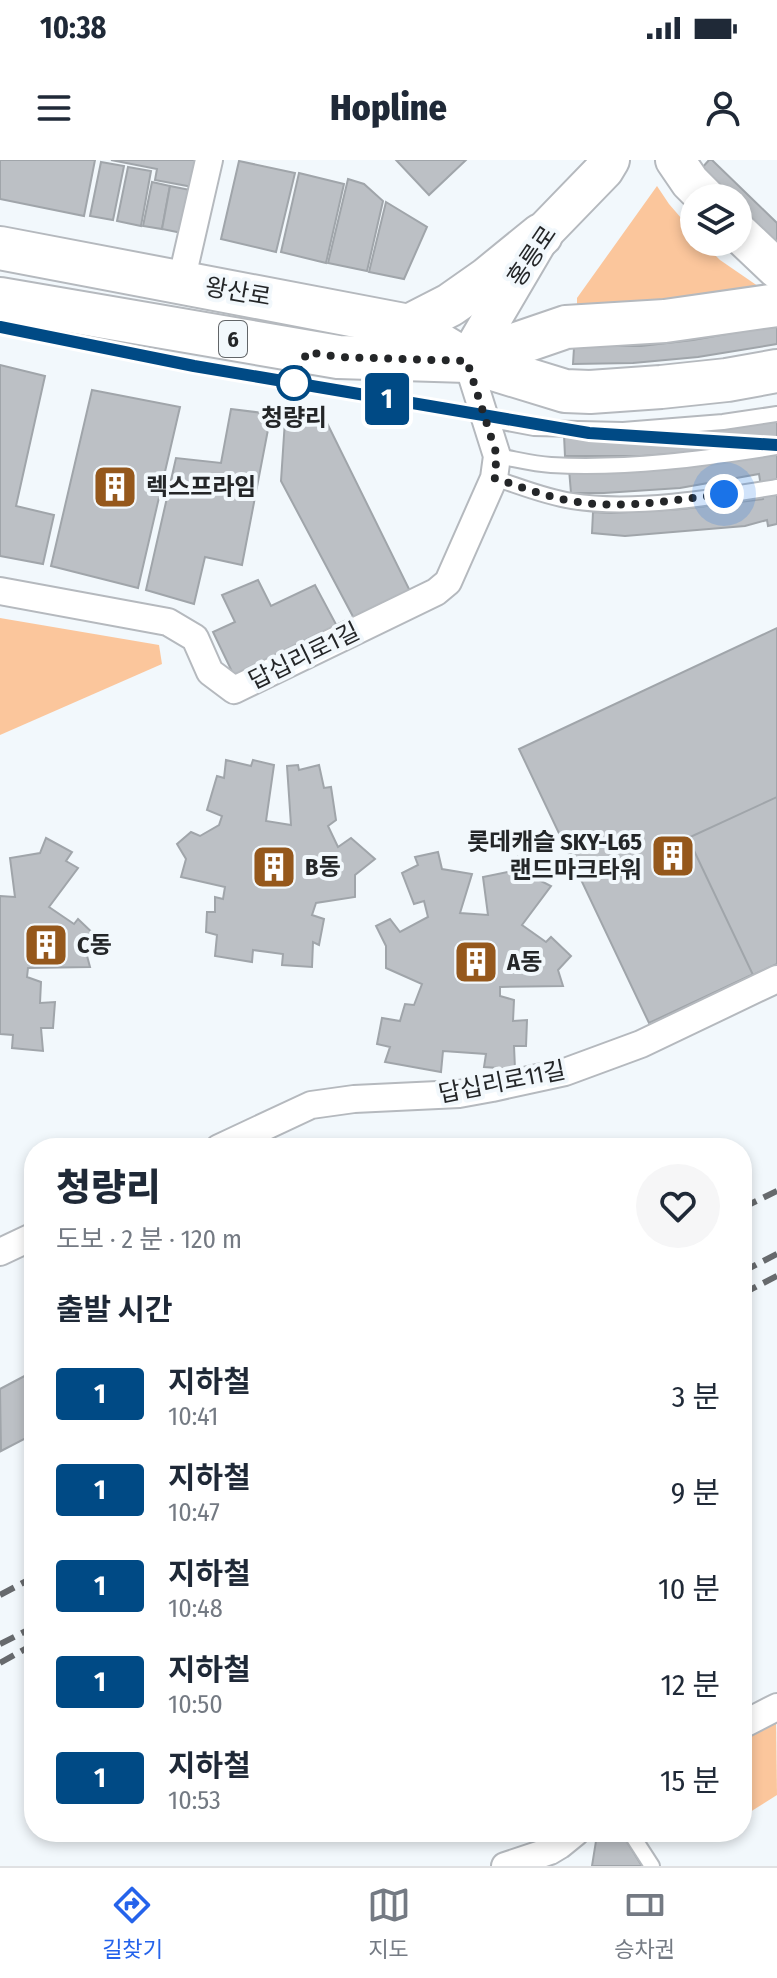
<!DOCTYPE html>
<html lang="ko">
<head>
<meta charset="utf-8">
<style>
	body { margin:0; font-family:"Fira Sans Condensed","Noto Sans KR",sans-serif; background:#f6f6f7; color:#1f2937; height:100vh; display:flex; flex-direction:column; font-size:30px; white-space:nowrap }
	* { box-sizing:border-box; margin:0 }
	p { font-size:26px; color:#747a83 }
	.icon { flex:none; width:44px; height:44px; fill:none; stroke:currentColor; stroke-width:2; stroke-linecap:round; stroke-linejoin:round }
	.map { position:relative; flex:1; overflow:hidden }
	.drawer { position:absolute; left:24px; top:978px; width:728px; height:704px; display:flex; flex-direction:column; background:#fff; border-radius:32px; box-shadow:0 4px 12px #0003 }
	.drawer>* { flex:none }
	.badge { padding:0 16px; border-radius:6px; font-size:28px; line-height:52px }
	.fabs { position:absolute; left:680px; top:24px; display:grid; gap:16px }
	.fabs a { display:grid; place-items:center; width:72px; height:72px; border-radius:50%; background:#fff; box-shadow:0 4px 12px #0003; font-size:40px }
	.you { position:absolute; width:40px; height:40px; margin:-20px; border:6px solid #fff; border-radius:50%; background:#1a73e8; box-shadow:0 0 0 12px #1a73e833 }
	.map>.badge { position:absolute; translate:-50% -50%; box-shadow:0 0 0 4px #fff }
	h2 { padding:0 32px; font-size:30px; line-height:72px }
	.round { display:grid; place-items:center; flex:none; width:84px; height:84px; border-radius:42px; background:#f6f6f7 }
	.overview { display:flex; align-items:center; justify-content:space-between; height:136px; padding:0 32px }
	h1 { font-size:38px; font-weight:800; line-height:60px }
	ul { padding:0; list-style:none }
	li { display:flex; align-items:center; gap:24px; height:96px; padding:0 32px }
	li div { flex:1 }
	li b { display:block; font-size:30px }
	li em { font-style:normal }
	li .badge { min-width:88px; font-weight:700; text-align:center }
	.status { display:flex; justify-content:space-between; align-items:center; height:56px; padding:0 40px; background:#fff; direction:ltr }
	.status svg { height:22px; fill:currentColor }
	header { display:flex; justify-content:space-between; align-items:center; height:104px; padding:0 32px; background:#fff; font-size:36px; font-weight:800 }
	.tab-bar { display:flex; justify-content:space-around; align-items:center; height:112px; border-top:2px solid #e0e1e3; background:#fff; font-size:22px; color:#747a83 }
	.tab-bar a { display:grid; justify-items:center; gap:4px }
	.tab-bar .current { color:#2563eb }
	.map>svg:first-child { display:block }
	.green { fill:#fbc69c }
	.building { fill:#bcc0c5; stroke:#a0a5aa; stroke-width:2 }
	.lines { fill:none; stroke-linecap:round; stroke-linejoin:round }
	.service-casing { stroke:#b5b9be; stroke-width:18 }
	.minor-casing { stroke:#b5b9be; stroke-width:30 }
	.secondary-casing { stroke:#b5b9be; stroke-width:42 }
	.primary-casing { stroke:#b5b9be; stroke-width:46 }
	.service { stroke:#fff; stroke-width:14 }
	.minor { stroke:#fff; stroke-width:26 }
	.secondary { stroke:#fff; stroke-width:38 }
	.primary { stroke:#fff; stroke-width:42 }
	.rail { stroke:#676a6d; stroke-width:6; stroke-dasharray:16 8; stroke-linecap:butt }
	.line-casing { stroke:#fff; stroke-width:18 }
	.line { stroke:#004a85; stroke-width:12 }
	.walk { stroke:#242628; stroke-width:8; stroke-dasharray:0 14.4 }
	.stop-dot { fill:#fff; stroke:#004a85; stroke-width:4 }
	.labels { text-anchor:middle; stroke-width:8; stroke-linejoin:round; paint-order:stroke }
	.shield { fill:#f2f8fc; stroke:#626568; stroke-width:2 }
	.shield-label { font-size:22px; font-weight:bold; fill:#242628 }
	.street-label { font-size:24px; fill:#242628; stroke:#f2f8fc }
	.stop-label { font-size:24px; font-weight:bold; fill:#242628; stroke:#f2f8fc }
	.poi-label { font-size:24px; font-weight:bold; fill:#242628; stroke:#f2f8fc; text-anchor:start }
</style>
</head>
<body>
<div class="status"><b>10:38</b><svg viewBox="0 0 49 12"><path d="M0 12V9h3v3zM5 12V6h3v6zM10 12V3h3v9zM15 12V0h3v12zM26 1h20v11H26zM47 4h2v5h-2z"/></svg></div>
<header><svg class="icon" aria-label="menu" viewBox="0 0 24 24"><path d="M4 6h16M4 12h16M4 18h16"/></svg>Hopline<svg class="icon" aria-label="person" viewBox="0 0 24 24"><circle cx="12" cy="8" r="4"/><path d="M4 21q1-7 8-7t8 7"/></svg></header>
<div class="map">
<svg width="777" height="1706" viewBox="0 0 777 1706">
	<rect width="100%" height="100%" fill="#f2f8fc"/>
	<!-- green -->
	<g class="green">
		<polygon points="657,26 669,44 694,73 694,82 702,82 720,100 768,133 577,146 577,138"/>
		<polygon points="0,458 159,485 162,504 0,575"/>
		<polygon points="776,1560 777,1635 742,1657 742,1581"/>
	</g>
	<!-- building -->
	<g class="building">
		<polygon points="0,0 95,0 84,56 0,39"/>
		<polygon points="111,0 203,0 198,28 155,20 157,9"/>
		<polygon points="396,0 466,0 429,35"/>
		<polygon points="709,0 712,0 777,63 777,83 738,45 738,38 730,38 701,9"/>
		<polygon points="239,1 295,13 276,92 221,79"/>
		<polygon points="101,2 124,6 113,60 90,56"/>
		<polygon points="128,7 151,11 141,66 117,61"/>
		<polygon points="299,13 344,24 326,103 281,92"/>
		<polygon points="348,19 364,24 383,41 367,111 328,103"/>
		<polygon points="152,22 170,26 162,69 143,66"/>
		<polygon points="170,26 195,31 187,74 162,69"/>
		<polygon points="386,42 427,67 404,119 369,112"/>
		<polygon points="777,165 777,184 698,197 633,203 573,204 574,188 594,186 641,186 693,180"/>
		<polygon points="0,205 45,216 16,346 54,355 43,404 0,396"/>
		<polygon points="92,230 180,247 138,428 51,406"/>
		<polygon points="777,248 777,364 768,366 767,360 745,366 625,376 592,373 593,352 611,353 682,349 763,339 759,314 680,328 604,333 571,333 569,309 698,292 642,296 565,296 564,275 752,261 750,251"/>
		<polygon points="231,249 271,254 242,405 205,397 194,444 146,430 176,298 221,303"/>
		<polygon points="285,260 327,263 411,433 357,464 281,321"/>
		<polygon points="258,420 271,446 315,425 339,470 236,520 213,472 235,462 222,435"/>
		<polygon points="777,468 777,803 649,863 519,589"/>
		<polygon points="226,600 251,606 253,600 274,605 266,661 291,665 287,606 298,605 299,610 319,605 324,628 331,627 336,660 328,666 338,687 351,678 375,699 355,715 355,737 316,743 312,755 324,759 319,785 313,782 312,807 282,805 283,794 253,790 252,802 215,796 217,775 206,772 207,752 215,752 215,737 223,739 225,727 181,717 186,699 177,684 191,672 200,676 219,665 222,656 207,650 217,616 224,618"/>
		<polygon points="777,637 777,804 753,815 688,678"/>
		<polygon points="46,678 72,692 66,701 78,708 49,747 74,764 78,759 98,778 86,792 90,807 28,808 27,817 41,822 40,843 55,842 53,868 41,868 43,891 12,888 13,875 0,874 0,736 15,737 10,698 40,693"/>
		<polygon points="438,692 442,709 472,714 460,753 488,755 483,717 513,711 518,697 545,711 539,720 551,726 522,765 546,782 551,777 571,796 558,810 563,826 500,827 500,836 514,840 513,861 527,860 526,886 514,886 515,909 484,907 486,894 443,891 441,912 385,902 390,887 377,884 382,858 400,861 405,844 414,845 422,824 386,808 386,786 376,766 390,759 400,772 428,757 424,741 414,744 402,713 418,705 415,697"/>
		<polygon points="34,1211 34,1274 1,1291 0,1229"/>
		<polygon points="610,1672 621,1672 642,1706 592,1706 596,1681"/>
	</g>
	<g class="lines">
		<!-- service casing -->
		<g class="service-casing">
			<g id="service">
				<polyline points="486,259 534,268 623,270 723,262 777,254"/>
				<path d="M497 296C515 299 533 304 551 305 628 309 702 299 777 287"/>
				<path d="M494 318C519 326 545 337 572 341 633 351 716 337 777 327"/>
				<polyline points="630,1672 652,1706"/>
			</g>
		</g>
		<!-- minor casing -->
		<g class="minor-casing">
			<g id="minor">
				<polyline points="181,122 209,0"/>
				<polyline points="0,431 168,462 195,478 210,512 234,530 436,432 448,422 494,318 497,296 467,201"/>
				<polyline points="219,988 311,945 354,939 459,934 492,928 565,912 641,884 777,819"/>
				<polyline points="0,1092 34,1076"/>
				<polyline points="742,1565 777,1547"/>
				<polyline points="505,1706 550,1691 560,1685 576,1672"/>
			</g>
		</g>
		<!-- secondary casing -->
		<g class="secondary-casing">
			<g id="secondary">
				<polyline points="675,0 690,22 706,38"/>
				<polyline points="738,72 777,109"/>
				<polyline points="467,201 541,75 604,10 610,0"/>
			</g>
		</g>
		<!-- primary casing -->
		<g class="primary-casing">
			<g id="primary">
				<polyline points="0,88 409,166 467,201 565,231 590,232 661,227 727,220 777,211"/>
				<polyline points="0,139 338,197 467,201 566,167 665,161 777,145"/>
				<polyline points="409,166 450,145 487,119 541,75"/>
			</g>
		</g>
		<!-- service -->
		<use href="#service" class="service"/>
		<!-- minor -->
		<use href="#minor" class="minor"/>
		<!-- secondary -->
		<use href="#secondary" class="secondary"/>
		<!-- primary -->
		<use href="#primary" class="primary"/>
		<!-- rail -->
		<g class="rail">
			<polyline points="742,1048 777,1031"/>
			<polyline points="742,1112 777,1094"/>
			<polyline points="742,1134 777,1116"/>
			<polyline points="0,1435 34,1417"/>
			<polyline points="0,1484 34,1467"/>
			<polyline points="0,1503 34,1484"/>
		</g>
	</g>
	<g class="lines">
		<!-- line casing -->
		<g class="line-casing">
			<polyline id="line" points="0,167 194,206 589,273 777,285"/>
		</g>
		<!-- line -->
		<use href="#line" class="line"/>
		<!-- walk -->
		<path class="walk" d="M294 223 307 192 338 197 467 201 497 296 494 318C519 326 544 336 571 341 621 350 674 340 724 334"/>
	</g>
	<!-- icons -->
	<defs>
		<g id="building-square" transform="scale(2.3)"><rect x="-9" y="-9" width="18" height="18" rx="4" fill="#95581c" stroke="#f2f8fc"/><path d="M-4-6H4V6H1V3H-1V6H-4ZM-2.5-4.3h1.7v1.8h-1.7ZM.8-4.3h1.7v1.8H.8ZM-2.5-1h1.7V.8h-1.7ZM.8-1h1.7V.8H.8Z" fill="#fff"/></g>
	</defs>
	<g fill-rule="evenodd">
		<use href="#building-square" x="115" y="327"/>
		<use href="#building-square" x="673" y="696"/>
		<use href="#building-square" x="274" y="707"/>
		<use href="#building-square" x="46" y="785"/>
		<use href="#building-square" x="476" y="802"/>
	</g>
	<!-- markers -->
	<circle class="stop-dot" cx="294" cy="223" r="16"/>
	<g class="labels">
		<!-- shield labels -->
		<rect class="shield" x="219" y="161" width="28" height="36" rx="6"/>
		<g class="shield-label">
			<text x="233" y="187">6</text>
		</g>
		<!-- street labels -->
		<g class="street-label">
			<text transform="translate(532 96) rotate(-56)" y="8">홍릉로</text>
			<text transform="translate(238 132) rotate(10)" y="8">왕산로</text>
			<text transform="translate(304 496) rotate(-26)" y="8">답십리로1길</text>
			<text transform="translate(502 922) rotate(-11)" y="8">답십리로11길</text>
		</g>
		<!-- stop labels -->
		<g class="stop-label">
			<text x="294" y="266">청량리</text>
		</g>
		<!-- poi labels -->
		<g class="poi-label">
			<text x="146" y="335">렉스프라임</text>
			<text x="642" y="690" text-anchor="end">롯데캐슬 SKY-L65<tspan x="642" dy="28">랜드마크타워</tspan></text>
			<text x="305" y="715">B동</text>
			<text x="77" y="793">C동</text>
			<text x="507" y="810">A동</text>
		</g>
	</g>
</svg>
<div class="fabs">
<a><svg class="icon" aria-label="layers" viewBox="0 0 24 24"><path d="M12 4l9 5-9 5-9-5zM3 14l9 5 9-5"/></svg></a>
</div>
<div class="you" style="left:724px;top:334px"></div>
<b class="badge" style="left:387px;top:239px;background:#004a85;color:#fff">1</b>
<section class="drawer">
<div class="overview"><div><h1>청량리</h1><p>도보 · 2 분 · 120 m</p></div><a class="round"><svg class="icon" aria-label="heart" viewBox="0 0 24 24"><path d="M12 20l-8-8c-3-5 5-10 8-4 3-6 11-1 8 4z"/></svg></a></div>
<h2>출발 시간</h2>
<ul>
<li><span class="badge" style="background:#004a85;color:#fff">1</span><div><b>지하철</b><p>10:41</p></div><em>3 분</em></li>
<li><span class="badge" style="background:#004a85;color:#fff">1</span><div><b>지하철</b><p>10:47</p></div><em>9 분</em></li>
<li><span class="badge" style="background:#004a85;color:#fff">1</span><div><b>지하철</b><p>10:48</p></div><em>10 분</em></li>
<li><span class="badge" style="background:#004a85;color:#fff">1</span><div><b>지하철</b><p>10:50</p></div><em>12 분</em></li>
<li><span class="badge" style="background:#004a85;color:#fff">1</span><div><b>지하철</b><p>10:53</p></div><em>15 분</em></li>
</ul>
</section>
</div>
<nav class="tab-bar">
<a class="current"><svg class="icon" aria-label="directions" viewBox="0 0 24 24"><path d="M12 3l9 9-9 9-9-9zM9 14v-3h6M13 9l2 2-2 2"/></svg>길찾기</a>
<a><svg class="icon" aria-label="map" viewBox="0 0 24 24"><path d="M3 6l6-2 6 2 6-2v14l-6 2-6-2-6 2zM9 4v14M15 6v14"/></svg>지도</a>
<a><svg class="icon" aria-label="tickets" viewBox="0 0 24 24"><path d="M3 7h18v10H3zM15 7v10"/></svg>승차권</a>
</nav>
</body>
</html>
